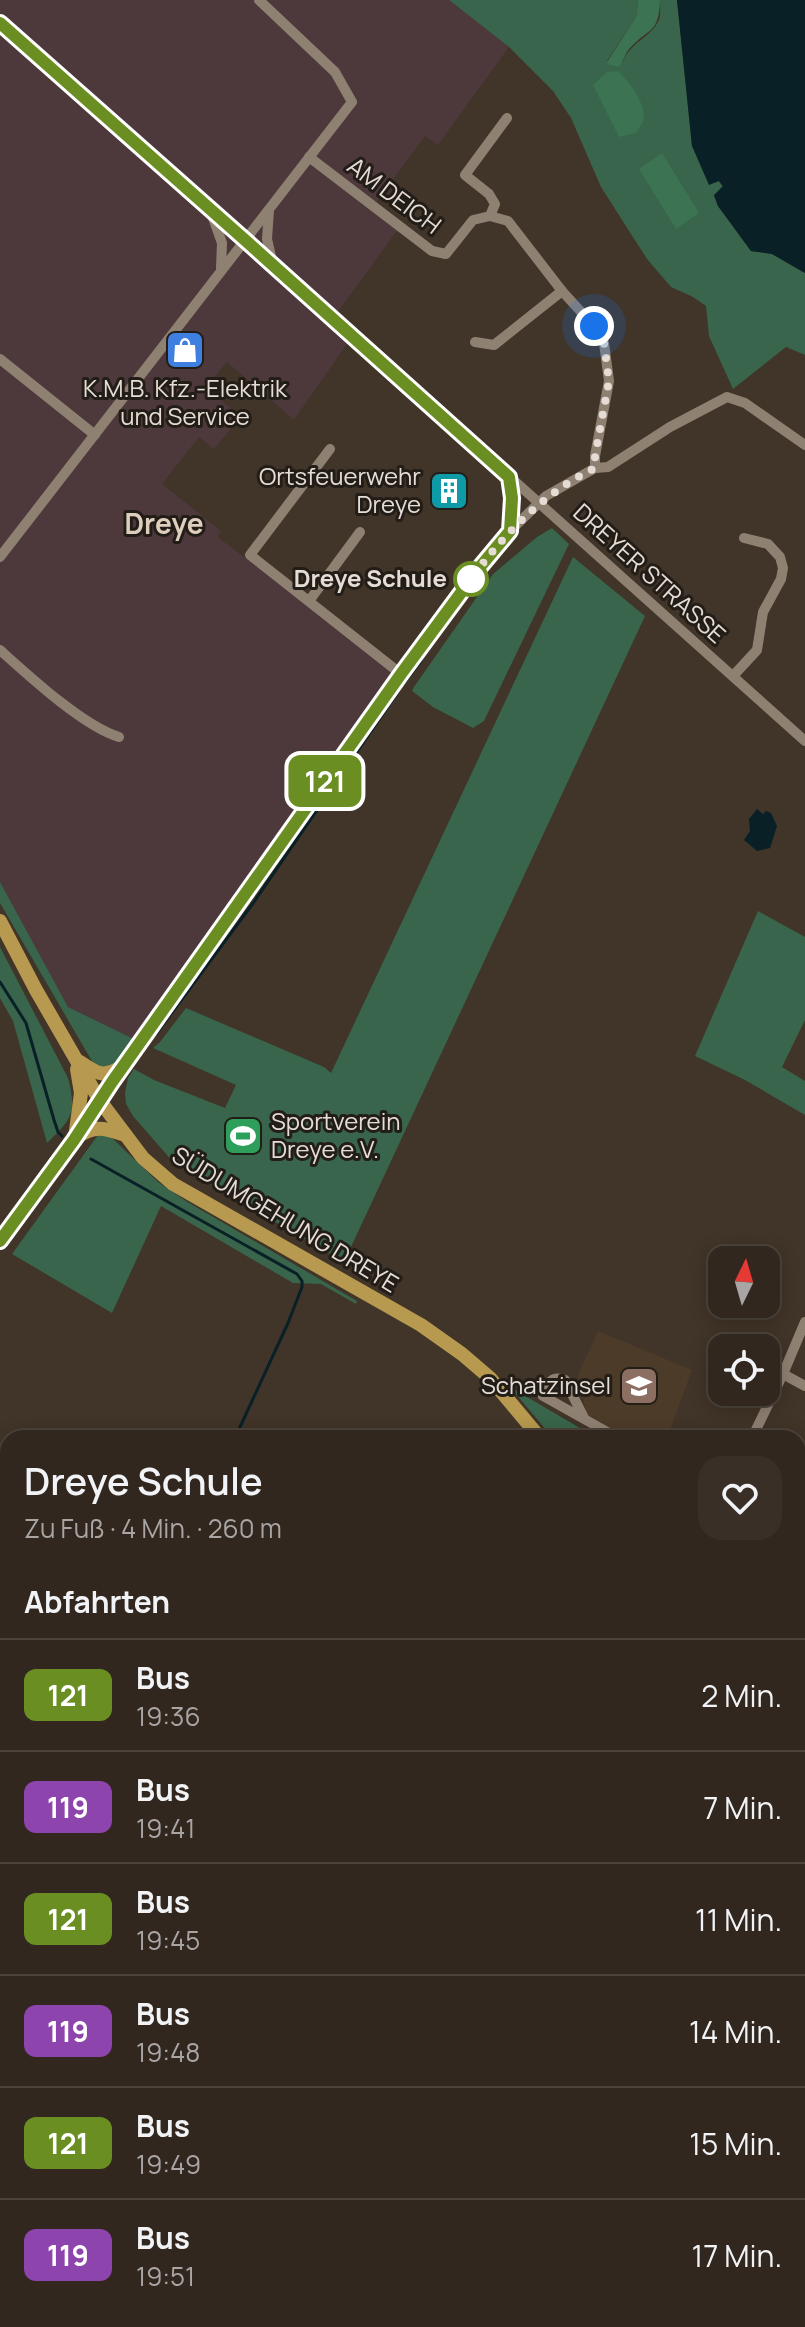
<!DOCTYPE html>
<html lang="de">
<head>
<meta charset="utf-8">
<style>
	body { margin:0; font-family:Manrope,sans-serif; background:#392f27; color:#f1f3f6; height:100vh; display:flex; flex-direction:column; font-size:30px; white-space:nowrap }
	* { box-sizing:border-box; margin:0 }
	p { font-size:26px; color:#a8a5a4 }
	.icon { flex:none; width:44px; height:44px; fill:none; stroke:currentColor; stroke-width:2; stroke-linecap:round; stroke-linejoin:round }
	.map { position:relative; flex:1; overflow:hidden }
	.details { position:absolute; left:0px; top:1430px; width:806px; height:898px; display:flex; flex-direction:column; background:#31271e; border-radius:24px 24px 0 0; box-shadow:0 4px 20px #0003,0 0 0 2px #4c443c }
	.details>* { flex:none }
	.badge { padding:0 16px; border-radius:12px; font-size:28px; line-height:52px }
	.needle { width:52px; rotate:5deg }
	.buttons { position:absolute; left:708px; top:1246px; display:grid; gap:16px }
	.buttons a { display:grid; place-items:center; width:72px; height:72px; border-radius:16px; background:#31271e; box-shadow:0 4px 20px #0003,0 0 0 2px #4c443c; font-size:40px }
	.you { position:absolute; width:40px; height:40px; margin:-20px; border:6px solid #fff; border-radius:50%; background:#1a73e8; box-shadow:0 0 0 12px #1a73e833 }
	.map>.badge { position:absolute; translate:-50% -50%; box-shadow:0 0 0 4px #fff }
	h2 { padding:0 24px; font-size:30px; line-height:72px }
	.round { display:grid; place-items:center; flex:none; width:84px; height:84px; border-radius:24px; background:#392f27 }
	.head { display:flex; align-items:center; justify-content:space-between; height:136px; padding:0 24px }
	h1 { font-size:38px; font-weight:600; line-height:60px }
	ul { padding:0; list-style:none }
	li { display:flex; align-items:center; gap:24px; height:112px; padding:0 24px; border-top:2px solid #4c443c }
	li div { flex:1 }
	li b { display:block; font-size:30px }
	li em { font-style:normal }
	li .badge { min-width:88px; font-weight:700; text-align:center }
	.map>svg:first-child { display:block }
	.industrial { fill:#4d383b }
	.built { fill:#4d3b29 }
	.green { fill:#38654b }
	.forest { fill:#3c7353 }
	.water { fill:#082026 }
	.lines { fill:none; stroke-linecap:round; stroke-linejoin:round }
	.stream { stroke:#082026; stroke-width:3 }
	.minor { stroke:#8f8172; stroke-width:10 }
	.major { stroke:#b79a4f; stroke-width:14 }
	.line-casing { stroke:#fff; stroke-width:18 }
	.line { stroke:#6b8e23; stroke-width:12 }
	.walk { stroke:#e5ddd5; stroke-width:8; stroke-dasharray:0 14.4 }
	.stop-dot { fill:#fff; stroke:#6b8e23; stroke-width:4 }
	.labels { text-anchor:middle; stroke-width:6; stroke-linejoin:round; paint-order:stroke }
	.street-label { font-size:24px; fill:#e5ddd5; stroke:#231d17 }
	.poi-label { font-size:24px; fill:#e5ddd5; stroke:#231d17; text-anchor:end }
	.stop-label { font-size:24px; font-weight:bold; fill:#e5ddd5; stroke:#231d17; text-anchor:end }
	.quarter-label { font-size:28px; font-weight:bold; fill:#decebe; stroke:#231d17 }
</style>
</head>
<body>
<div class="map">
<svg width="805" height="2327" viewBox="0 0 805 2327">
	<rect width="100%" height="100%" fill="#413428"/>
	<!-- industrial -->
	<polygon class="industrial" points="0,0 449,0 509,47 438,145 425,136 373,207 399,228 332,320 351,338 294,420 227,362 206,387 241,417 214,449 199,437 162,484 221,531 218,537 398,675 138,1041 68,1007 0,883"/>
	<!-- built -->
	<polygon class="built" points="598,1331 692,1370 667,1438 622,1438 587,1417 578,1375"/>
	<!-- green -->
	<g class="green">
		<path d="M449 0H638L636 17 607 61H623C630 43 651 37 659 20 661 15 660 6 660 0H677L692 146 723 187 714 196 718 206 751 251 772 254 805 273V355L786 347 733 389 709 336 706 306 693 297 671 287 647 259 601 187 571 118 553 91 509 47Z"/>
		<polygon points="552,528 569,544 484,721 473,728 433,707 412,691 414,687 493,574 537,537"/>
		<polygon points="573,557 645,616 344,1262 174,1163 133,1116 126,1104 125,1093 128,1078 134,1069 154,1080 225,1108 236,1085 153,1048 160,1042 186,1008 324,1067 331,1073"/>
		<path d="M0 882 68 1007 138 1041C126 1055 116 1072 96 1068L0 903Z"/>
		<polygon points="758,911 805,937 805,1020 782,1067 805,1081 805,1115 745,1080 695,1056"/>
		<path d="M0 947 68 1078C77 1113 72 1119 47 1143L13 1021 0 998Z"/>
		<polygon points="98,1135 109,1135 158,1182 186,1201 357,1301 356,1304 321,1284 293,1283 161,1206 112,1313 12,1254"/>
		<polygon points="510,1387 597,1438 553,1438"/>
		<polygon points="798,1555 805,1559 805,1621 798,1617"/>
	</g>
	<!-- forest -->
	<g class="forest">
		<path d="M638 0H660C659 34 649 27 629 49 625 54 623 61 619 67L610 65 607 62 636 17Z"/>
		<path d="M618 71C629 82 648 105 643 122 642 124 637 131 636 133L619 137 593 85 607 72Z"/>
		<polygon points="662,153 699,213 676,229 639,169"/>
		<polygon points="0,2267 8,2271 8,2320 18,2320 14,2327 0,2327"/>
	</g>
	<!-- water -->
	<g class="water">
		<polygon points="677,0 805,0 805,273 772,254 751,251 718,206 714,195 723,186 719,181 709,185 692,146"/>
		<polygon points="757,809 763,814 766,811 771,813 777,826 770,848 757,851 744,840 750,831 749,819"/>
	</g>
	<g class="lines">
		<!-- stream -->
		<g class="stream">
			<polyline points="403,684 421,661"/>
			<polyline points="0,982 26,1023 54,1120 58,1132 62,1136"/>
			<polyline points="156,1034 254,902 398,692"/>
			<polyline points="91,1159 297,1274 302,1281 302,1287 288,1323 235,1438"/>
		</g>
		<!-- minor -->
		<g class="minor">
			<polyline points="0,23 245,240 805,741"/>
			<polyline points="309,157 432,251 446,254 473,220 490,216 508,221 562,291 594,326 604,343 609,381 595,456 595,468"/>
			<polyline points="269,210 267,239 272,261"/>
			<polyline points="211,212 222,243 221,268"/>
			<polyline points="490,216 495,204 489,194 465,175 507,118"/>
			<polyline points="475,342 494,345 562,291"/>
			<polyline points="0,359 95,435"/>
			<polyline points="330,449 250,555 401,674"/>
			<polyline points="509,477 512,498 510,530"/>
			<polyline points="0,557 352,102 335,72 259,0"/>
			<polyline points="309,601 360,532"/>
			<path d="M0 650C29 676 83 726 119 737"/>
			<polyline points="733,676 757,650 763,612 781,579 783,568 780,557 768,544 744,538"/>
			<polyline points="100,1101 401,674 480,567 510,531 546,496 595,468 608,467 670,427 727,397 745,403 805,445"/>
			<polyline points="783,1374 805,1386"/>
			<path d="M584 1418 565 1380C551 1375 547 1384 543 1396L618 1438"/>
			<polyline points="752,1438 783,1374 805,1322"/>
			<polyline points="798,1540 805,1544"/>
		</g>
		<!-- major -->
		<g class="major">
			<polyline points="0,921 36,990 100,1101 143,1158 173,1184 421,1325 462,1354 490,1378 540,1438"/>
			<path d="M80 1062C98 1074 102 1078 122 1067"/>
			<polyline points="76,1131 81,1093 77,1069"/>
			<path d="M78 1137C93 1125 105 1128 122 1134"/>
			<polyline points="0,1241 100,1101"/>
			<polyline points="798,1628 805,1633"/>
		</g>
	</g>
	<g class="lines">
		<!-- line casing -->
		<g class="line-casing">
			<polyline id="line" points="0,23 245,240 509,477 512,498 510,531 480,567 401,674 112,1082 74,1140 0,1241"/>
		</g>
		<!-- line -->
		<use href="#line" class="line"/>
		<!-- walk -->
		<path class="walk" d="M471 579 464 588C501 538 538 496 595 468V456L609 381 604 343 594 326"/>
	</g>
	<!-- icons -->
	<defs>
		<g id="shop-square" transform="scale(2)"><rect x="-9" y="-9" width="18" height="18" rx="4" fill="#3f7fe0" stroke="#231d17"/><path d="M-5-2.5h2.3a2.7 3.5 0 0 1 5.4 0H5L5.5 6h-11ZM-1.5-2.5h3a1.5 2.3 0 0 0-3 0Z" fill="#fff"/></g>
		<g id="building-square" transform="scale(2)"><rect x="-9" y="-9" width="18" height="18" rx="4" fill="#0f9aa8" stroke="#231d17"/><path d="M-4-6H4V6H1V3H-1V6H-4ZM-2.5-4.3h1.7v1.8h-1.7ZM.8-4.3h1.7v1.8H.8ZM-2.5-1h1.7V.8h-1.7ZM.8-1h1.7V.8H.8Z" fill="#fff"/></g>
		<g id="stadium-square" transform="scale(2)"><rect x="-9" y="-9" width="18" height="18" rx="4" fill="#2e9e5b" stroke="#231d17"/><path d="M0-5a6.5 5 0 1 0 0 10a6.5 5 0 1 0 0-10ZM-3.5-1.8h7v3.6h-7Z" fill="#fff"/></g>
		<g id="school-square" transform="scale(2)"><rect x="-9" y="-9" width="18" height="18" rx="4" fill="#8d6e63" stroke="#231d17"/><path d="M0-5L7-2L0 1L-7-2ZM-4 1L0 2.5L4 1V4Q0 6-4 4Z" fill="#fff"/></g>
	</defs>
	<g fill-rule="evenodd">
		<use href="#shop-square" x="185" y="350"/>
		<use href="#building-square" x="449" y="491"/>
		<use href="#stadium-square" x="243" y="1136"/>
		<use href="#school-square" x="639" y="1386"/>
	</g>
	<!-- markers -->
	<circle class="stop-dot" cx="471" cy="579" r="16"/>
	<g class="labels">
		<!-- street labels -->
		<g class="street-label">
			<text transform="translate(394 196) rotate(37)" y="8">AM DEICH</text>
			<text transform="translate(649 574) rotate(42)" y="8">DREYER STRASSE</text>
			<text transform="translate(285 1220) rotate(31)" y="8">SÜDUMGEHUNG DREYE</text>
		</g>
		<!-- poi labels -->
		<g class="poi-label">
			<text x="185" y="397" text-anchor="middle">K.M.B. Kfz.-Elektrik<tspan x="185" dy="28">und Service</tspan></text>
			<text x="421" y="485">Ortsfeuerwehr<tspan x="421" dy="28">Dreye</tspan></text>
			<text x="271" y="1130" text-anchor="start">Sportverein<tspan x="271" dy="28">Dreye e.V.</tspan></text>
			<text x="611" y="1394">Schatzinsel</text>
		</g>
		<!-- stop labels -->
		<g class="stop-label">
			<text x="447" y="587">Dreye Schule</text>
		</g>
		<!-- quarter labels -->
		<g class="quarter-label">
			<text x="164" y="534">Dreye</text>
		</g>
	</g>
</svg>
<div class="buttons">
<a><svg class="needle" viewBox="-14 -14 28 28"><path d="M0-13l5 13h-10z" fill="#e53935"/><path d="M0 13l5-13h-10z" fill="#a8a5a4"/></svg></a>
<a><svg class="icon" aria-label="locate" viewBox="0 0 24 24"><circle cx="12" cy="12" r="6"/><path d="M12 2v4M12 18v4M2 12h4M18 12h4"/></svg></a>
</div>
<div class="you" style="left:594px;top:326px"></div>
<b class="badge" style="left:325px;top:781px;background:#6b8e23;color:#fff">121</b>
<section class="details">
<div class="head"><div><h1>Dreye Schule</h1><p>Zu Fuß · 4 Min. · 260 m</p></div><a class="round"><svg class="icon" aria-label="heart" viewBox="0 0 24 24"><path d="M12 20l-8-8c-3-5 5-10 8-4 3-6 11-1 8 4z"/></svg></a></div>
<h2>Abfahrten</h2>
<ul>
<li><span class="badge" style="background:#6b8e23;color:#fff">121</span><div><b>Bus</b><p>19:36</p></div><em>2 Min.</em></li>
<li><span class="badge" style="background:#8e44ad;color:#fff">119</span><div><b>Bus</b><p>19:41</p></div><em>7 Min.</em></li>
<li><span class="badge" style="background:#6b8e23;color:#fff">121</span><div><b>Bus</b><p>19:45</p></div><em>11 Min.</em></li>
<li><span class="badge" style="background:#8e44ad;color:#fff">119</span><div><b>Bus</b><p>19:48</p></div><em>14 Min.</em></li>
<li><span class="badge" style="background:#6b8e23;color:#fff">121</span><div><b>Bus</b><p>19:49</p></div><em>15 Min.</em></li>
<li><span class="badge" style="background:#8e44ad;color:#fff">119</span><div><b>Bus</b><p>19:51</p></div><em>17 Min.</em></li>
</ul>
</section>
</div>
</body>
</html>
